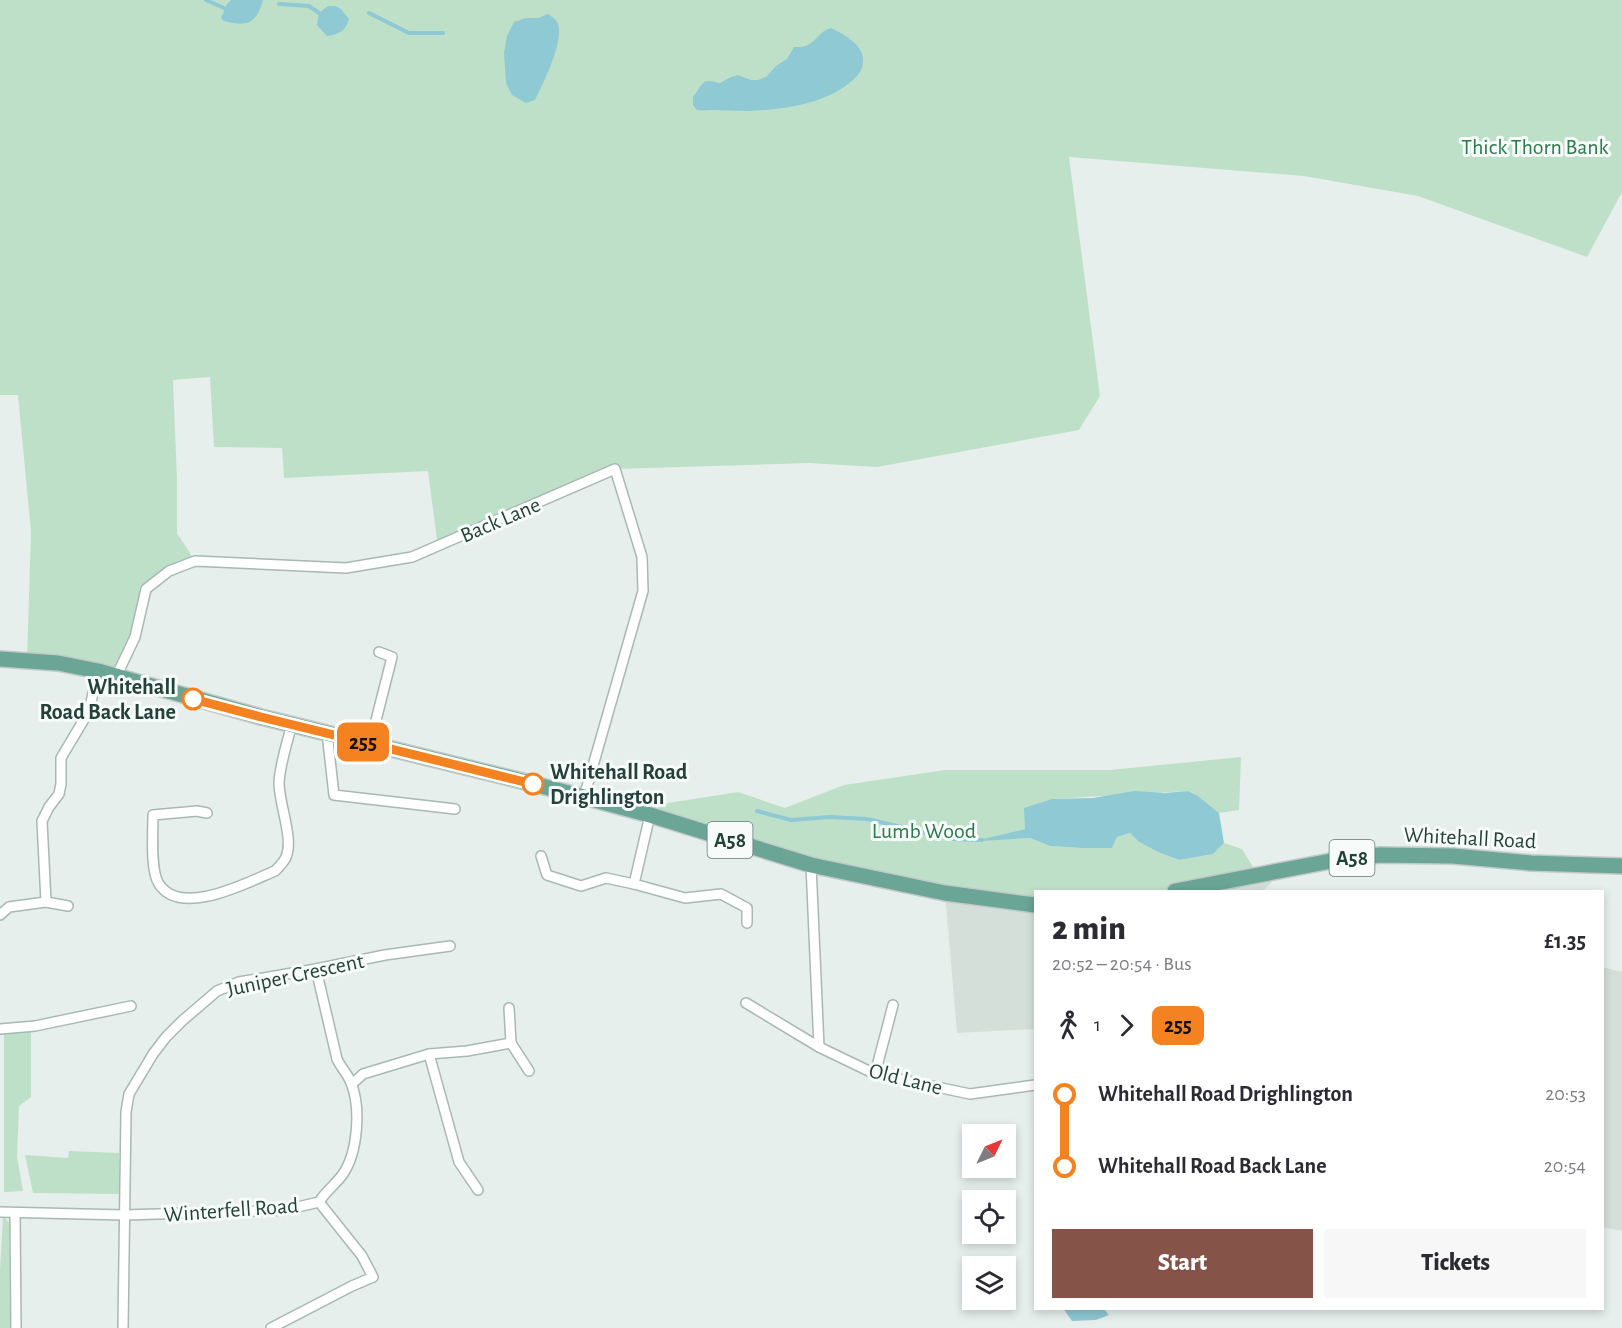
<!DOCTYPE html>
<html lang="en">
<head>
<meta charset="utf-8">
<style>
	body { margin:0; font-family:"Alegreya Sans",sans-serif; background:#f7f7f7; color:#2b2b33; height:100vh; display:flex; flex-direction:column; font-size:22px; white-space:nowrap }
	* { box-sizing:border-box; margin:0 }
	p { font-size:20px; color:#7c7c81 }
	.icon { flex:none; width:33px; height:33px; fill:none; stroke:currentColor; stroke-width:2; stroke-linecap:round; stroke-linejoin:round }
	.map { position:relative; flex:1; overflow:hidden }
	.sheet { position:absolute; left:1034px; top:890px; width:570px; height:420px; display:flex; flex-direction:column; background:#fff; border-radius:0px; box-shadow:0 3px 9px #0003 }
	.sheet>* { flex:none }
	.badge { padding:0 12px; border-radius:9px; font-size:21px; line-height:39px }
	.needle { width:39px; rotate:47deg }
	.controls { position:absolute; left:962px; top:1124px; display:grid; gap:12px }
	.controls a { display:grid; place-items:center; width:54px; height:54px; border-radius:0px; background:#fff; box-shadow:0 3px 9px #0003; font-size:30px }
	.map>.badge { position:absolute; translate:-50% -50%; box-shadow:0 0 0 3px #fff }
	.legs { display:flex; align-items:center; gap:9px; height:66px; padding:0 18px; font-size:20px }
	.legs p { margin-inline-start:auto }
	.headline { display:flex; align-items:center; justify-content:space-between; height:102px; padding:0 18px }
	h1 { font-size:33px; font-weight:800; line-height:45px }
	.button { display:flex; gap:12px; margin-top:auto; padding:12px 18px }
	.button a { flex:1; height:69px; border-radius:0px; background:#855347; color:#fff; font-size:24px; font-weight:800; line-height:69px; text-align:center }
	.button a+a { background:#f7f7f7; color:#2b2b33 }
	ul { padding:0 18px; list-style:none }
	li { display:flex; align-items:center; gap:21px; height:72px; font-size:22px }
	li i { display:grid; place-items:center; width:9px; height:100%; margin:0 8px; background:currentColor }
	li i::after { content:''; width:15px; height:15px; margin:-8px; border:4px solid; border-radius:50%; background:#fff }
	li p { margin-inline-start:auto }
	li:first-child i { background:linear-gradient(#0000 50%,currentColor 0) }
	li:last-child i { background:linear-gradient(currentColor 50%,#0000 0) }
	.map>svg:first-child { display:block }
	.built { fill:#d4dfda }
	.green { fill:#bfe0c8 }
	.water { fill:#8ec9d4 }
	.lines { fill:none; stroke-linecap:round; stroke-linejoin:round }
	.stream { stroke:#8ec9d4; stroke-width:4 }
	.minor-casing { stroke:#a8b8b2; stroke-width:12 }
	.primary-casing { stroke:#c2cac8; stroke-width:18 }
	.minor { stroke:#fff; stroke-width:9 }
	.primary { stroke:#6aa596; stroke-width:15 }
	.line-1-casing { stroke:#fff; stroke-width:14 }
	.line-1 { stroke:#f58220; stroke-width:9 }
	.stop-1-dot { fill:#fff; stroke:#f58220; stroke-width:3 }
	.labels { text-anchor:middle; stroke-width:6; stroke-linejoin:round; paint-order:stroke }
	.shield { fill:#f7fbf9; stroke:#637a73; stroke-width:1.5 }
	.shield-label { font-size:21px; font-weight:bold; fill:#24423a }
	.park-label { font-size:22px; fill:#2d7a4b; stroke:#f7fbf9 }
	.street-label { font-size:22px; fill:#24423a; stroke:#f7fbf9 }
	.stop-label { font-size:22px; font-weight:bold; fill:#24423a; stroke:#f7fbf9; text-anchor:end }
</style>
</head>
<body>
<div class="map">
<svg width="1622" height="1328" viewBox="0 0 1622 1328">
	<rect width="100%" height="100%" fill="#e6efeb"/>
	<!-- built -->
	<g class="built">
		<polygon points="1283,871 1263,891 1175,891"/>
		<polygon points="945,893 1035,905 1035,1029 957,1033"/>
		<polygon points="1602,967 1622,972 1622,1231 1602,1227"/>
	</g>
	<!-- green -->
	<g class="green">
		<polygon points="0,0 1622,0 1622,192 1587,257 1418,196 1304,176 1069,157 1100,396 1079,430 877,467 809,463 615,469 437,540 428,471 284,478 282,448 214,447 210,377 173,380 177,480 177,533 195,561 146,589 135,637 116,677 27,660 31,532 18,395 0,395"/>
		<polygon points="1241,757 1239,810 1219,813 1198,796 1188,791 1052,799 1025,829 981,840 1030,838 1050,846 1081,848 1112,848 1117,837 1130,833 1139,842 1158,852 1179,860 1213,854 1224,843 1242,849 1258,875 1175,891 1035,891 1035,905 945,893 650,815 662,804 738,792 785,808 844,785 945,770 1110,770"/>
		<polygon points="31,1030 31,1097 19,1106 17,1157 23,1191 4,1192 4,1033"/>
		<polygon points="69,1151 119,1153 119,1194 33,1193 25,1155 68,1158"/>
		<polygon points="3,1216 9,1223 10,1328 0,1328 0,1271"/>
	</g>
	<!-- water -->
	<g class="water">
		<path d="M231 0H263C256 24 248 27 224 21L221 18 227 4Z"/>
		<path d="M328 6H335L341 9 349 19C346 30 339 35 327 36L317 25 319 13Z"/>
		<path d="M548 14C552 17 556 19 558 24 564 42 543 84 535 100L526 103 512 95 506 83 504 53 507 36 514 22 526 18H538Z"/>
		<path d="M831 28C842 33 862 44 863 58 864 70 857 77 848 84 821 105 780 110 747 111 736 111 725 110 715 110 708 110 703 111 697 110L693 105V97C704 82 701 78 720 83L731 77 738 75 751 80H758L766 77 776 66 787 59 794 47C795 47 804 47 805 46 816 43 820 30 831 28Z"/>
		<polygon points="1134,791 1165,793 1188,791 1198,796 1219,813 1224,843 1213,854 1179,860 1158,852 1139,842 1130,833 1117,837 1112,848 1081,848 1050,846 1030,838 981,841 983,839 1025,829 1024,808 1052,799 1093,798"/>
		<polygon points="1063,1308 1103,1308 1109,1315 1096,1320 1072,1321"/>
	</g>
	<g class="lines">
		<!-- stream -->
		<g class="stream">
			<polyline points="206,0 224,8"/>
			<polyline points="279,4 309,6 319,13"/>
			<polyline points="369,13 409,33 443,33"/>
			<polyline points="757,811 791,820 829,817 867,819 953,839 982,840"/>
		</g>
		<!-- minor casing -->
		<g class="minor-casing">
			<g id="minor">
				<polyline points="116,677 135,637 146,589 169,571 195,561 346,568 412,557 615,469 642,557 643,591 584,797"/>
				<polyline points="327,733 334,795 455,809"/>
				<polyline points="370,744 392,657 379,652"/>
				<path d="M207 813 197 811 153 815C153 832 150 871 159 884 181 918 248 882 275 871 279 867 284 862 286 857 294 839 279 804 279 783 280 764 287 743 292 724"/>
				<polyline points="650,815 634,884 685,898 721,894 747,908 747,923"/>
				<polyline points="541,856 547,875 581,886 606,878 634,884"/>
				<polyline points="811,865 819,1047"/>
				<polyline points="46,902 42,821 49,807 59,794 61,784 61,758 89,711 98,671"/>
				<polyline points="0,915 9,907 46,902 68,906"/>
				<polyline points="746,1003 819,1047 875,1074 970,1094 1035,1085"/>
				<polyline points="509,1008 511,1043"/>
				<polyline points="0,1029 35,1026 131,1006"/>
				<polyline points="511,1043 529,1071"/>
				<polyline points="429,1054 459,1162 478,1190"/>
				<polyline points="875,1074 893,1005"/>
				<polyline points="352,1084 363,1074 429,1054 467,1051 511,1043"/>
				<path d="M0 1212 124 1215 259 1211 285 1210 319 1202C326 1191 336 1184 343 1174 358 1152 361 1107 351 1083 348 1074 341 1068 337 1059L316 969"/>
				<polyline points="15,1213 16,1328"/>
				<polyline points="123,1328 126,1112 129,1094 153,1054 166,1037 182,1021 217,991 239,982 316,969 385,955 450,946"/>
				<polyline points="271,1328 352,1286 373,1277 362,1256 319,1202"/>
			</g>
		</g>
		<!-- primary casing -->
		<g class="primary-casing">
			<g id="primary">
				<polyline points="0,659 58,663 98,671 261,717 514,779 584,797 650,815 811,865 945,893 1035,905"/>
				<polyline points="1175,891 1336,860 1380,855 1453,856 1531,863 1622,866"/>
			</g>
		</g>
		<!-- minor -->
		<use href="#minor" class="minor"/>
		<!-- primary -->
		<use href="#primary" class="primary"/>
	</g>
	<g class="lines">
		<!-- line-1 casing -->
		<g class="line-1-casing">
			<polyline id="line-1" points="193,699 261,717 533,784"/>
		</g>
		<!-- line-1 -->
		<use href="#line-1" class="line-1"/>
	</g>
	<!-- markers -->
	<g class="stop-1-dot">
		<circle cx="193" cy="699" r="10"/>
		<circle cx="533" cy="784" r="10"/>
	</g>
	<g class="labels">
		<!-- shield labels -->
		<g class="shield">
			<rect x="707.5" y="822" width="45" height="36" rx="4.5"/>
			<rect x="1329.5" y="840" width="45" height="36" rx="4.5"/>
		</g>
		<g class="shield-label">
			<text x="730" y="847">A58</text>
			<text x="1352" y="865">A58</text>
		</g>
		<!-- park labels -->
		<g class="park-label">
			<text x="1535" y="154">Thick Thorn Bank</text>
			<text x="924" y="838">Lumb Wood</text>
		</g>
		<!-- street labels -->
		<g class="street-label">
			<text transform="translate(500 519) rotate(-23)" y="8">Back Lane</text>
			<text transform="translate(1470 837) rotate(3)" y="8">Whitehall Road</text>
			<text transform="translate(295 974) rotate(-12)" y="8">Juniper Crescent</text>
			<text transform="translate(906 1078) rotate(14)" y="8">Old Lane</text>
			<text transform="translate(231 1209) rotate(-4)" y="8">Winterfell Road</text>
		</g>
		<!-- stop labels -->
		<g class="stop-label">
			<text x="176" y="694">Whitehall<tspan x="176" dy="25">Road Back Lane</tspan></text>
			<text x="550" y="779" text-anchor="start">Whitehall Road<tspan x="550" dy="25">Drighlington</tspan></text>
		</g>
	</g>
</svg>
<div class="controls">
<a><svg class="needle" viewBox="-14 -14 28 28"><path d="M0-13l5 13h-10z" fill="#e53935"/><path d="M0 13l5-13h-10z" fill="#7c7c81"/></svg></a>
<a><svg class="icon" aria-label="locate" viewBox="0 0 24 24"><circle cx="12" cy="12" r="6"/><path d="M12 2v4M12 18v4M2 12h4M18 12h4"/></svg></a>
<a><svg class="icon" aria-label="layers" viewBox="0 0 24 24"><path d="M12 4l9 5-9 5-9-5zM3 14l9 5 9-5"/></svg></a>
</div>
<b class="badge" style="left:363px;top:742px;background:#f58220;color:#111">255</b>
<section class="sheet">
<div class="headline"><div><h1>2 min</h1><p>20:52 – 20:54 · Bus</p></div><b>£1.35</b></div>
<div class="legs"><svg class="icon" aria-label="walk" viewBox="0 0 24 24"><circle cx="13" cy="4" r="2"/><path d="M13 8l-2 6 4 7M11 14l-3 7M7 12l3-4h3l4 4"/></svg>1<svg class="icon" aria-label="forward" viewBox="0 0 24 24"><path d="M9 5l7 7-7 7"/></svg><b class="badge" style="background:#f58220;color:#111">255</b></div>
<ul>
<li><i style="color:#f58220"></i><b>Whitehall Road Drighlington</b><p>20:53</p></li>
<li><i style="color:#f58220"></i><b>Whitehall Road Back Lane</b><p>20:54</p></li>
</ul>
<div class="button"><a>Start</a><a>Tickets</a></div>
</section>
</div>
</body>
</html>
